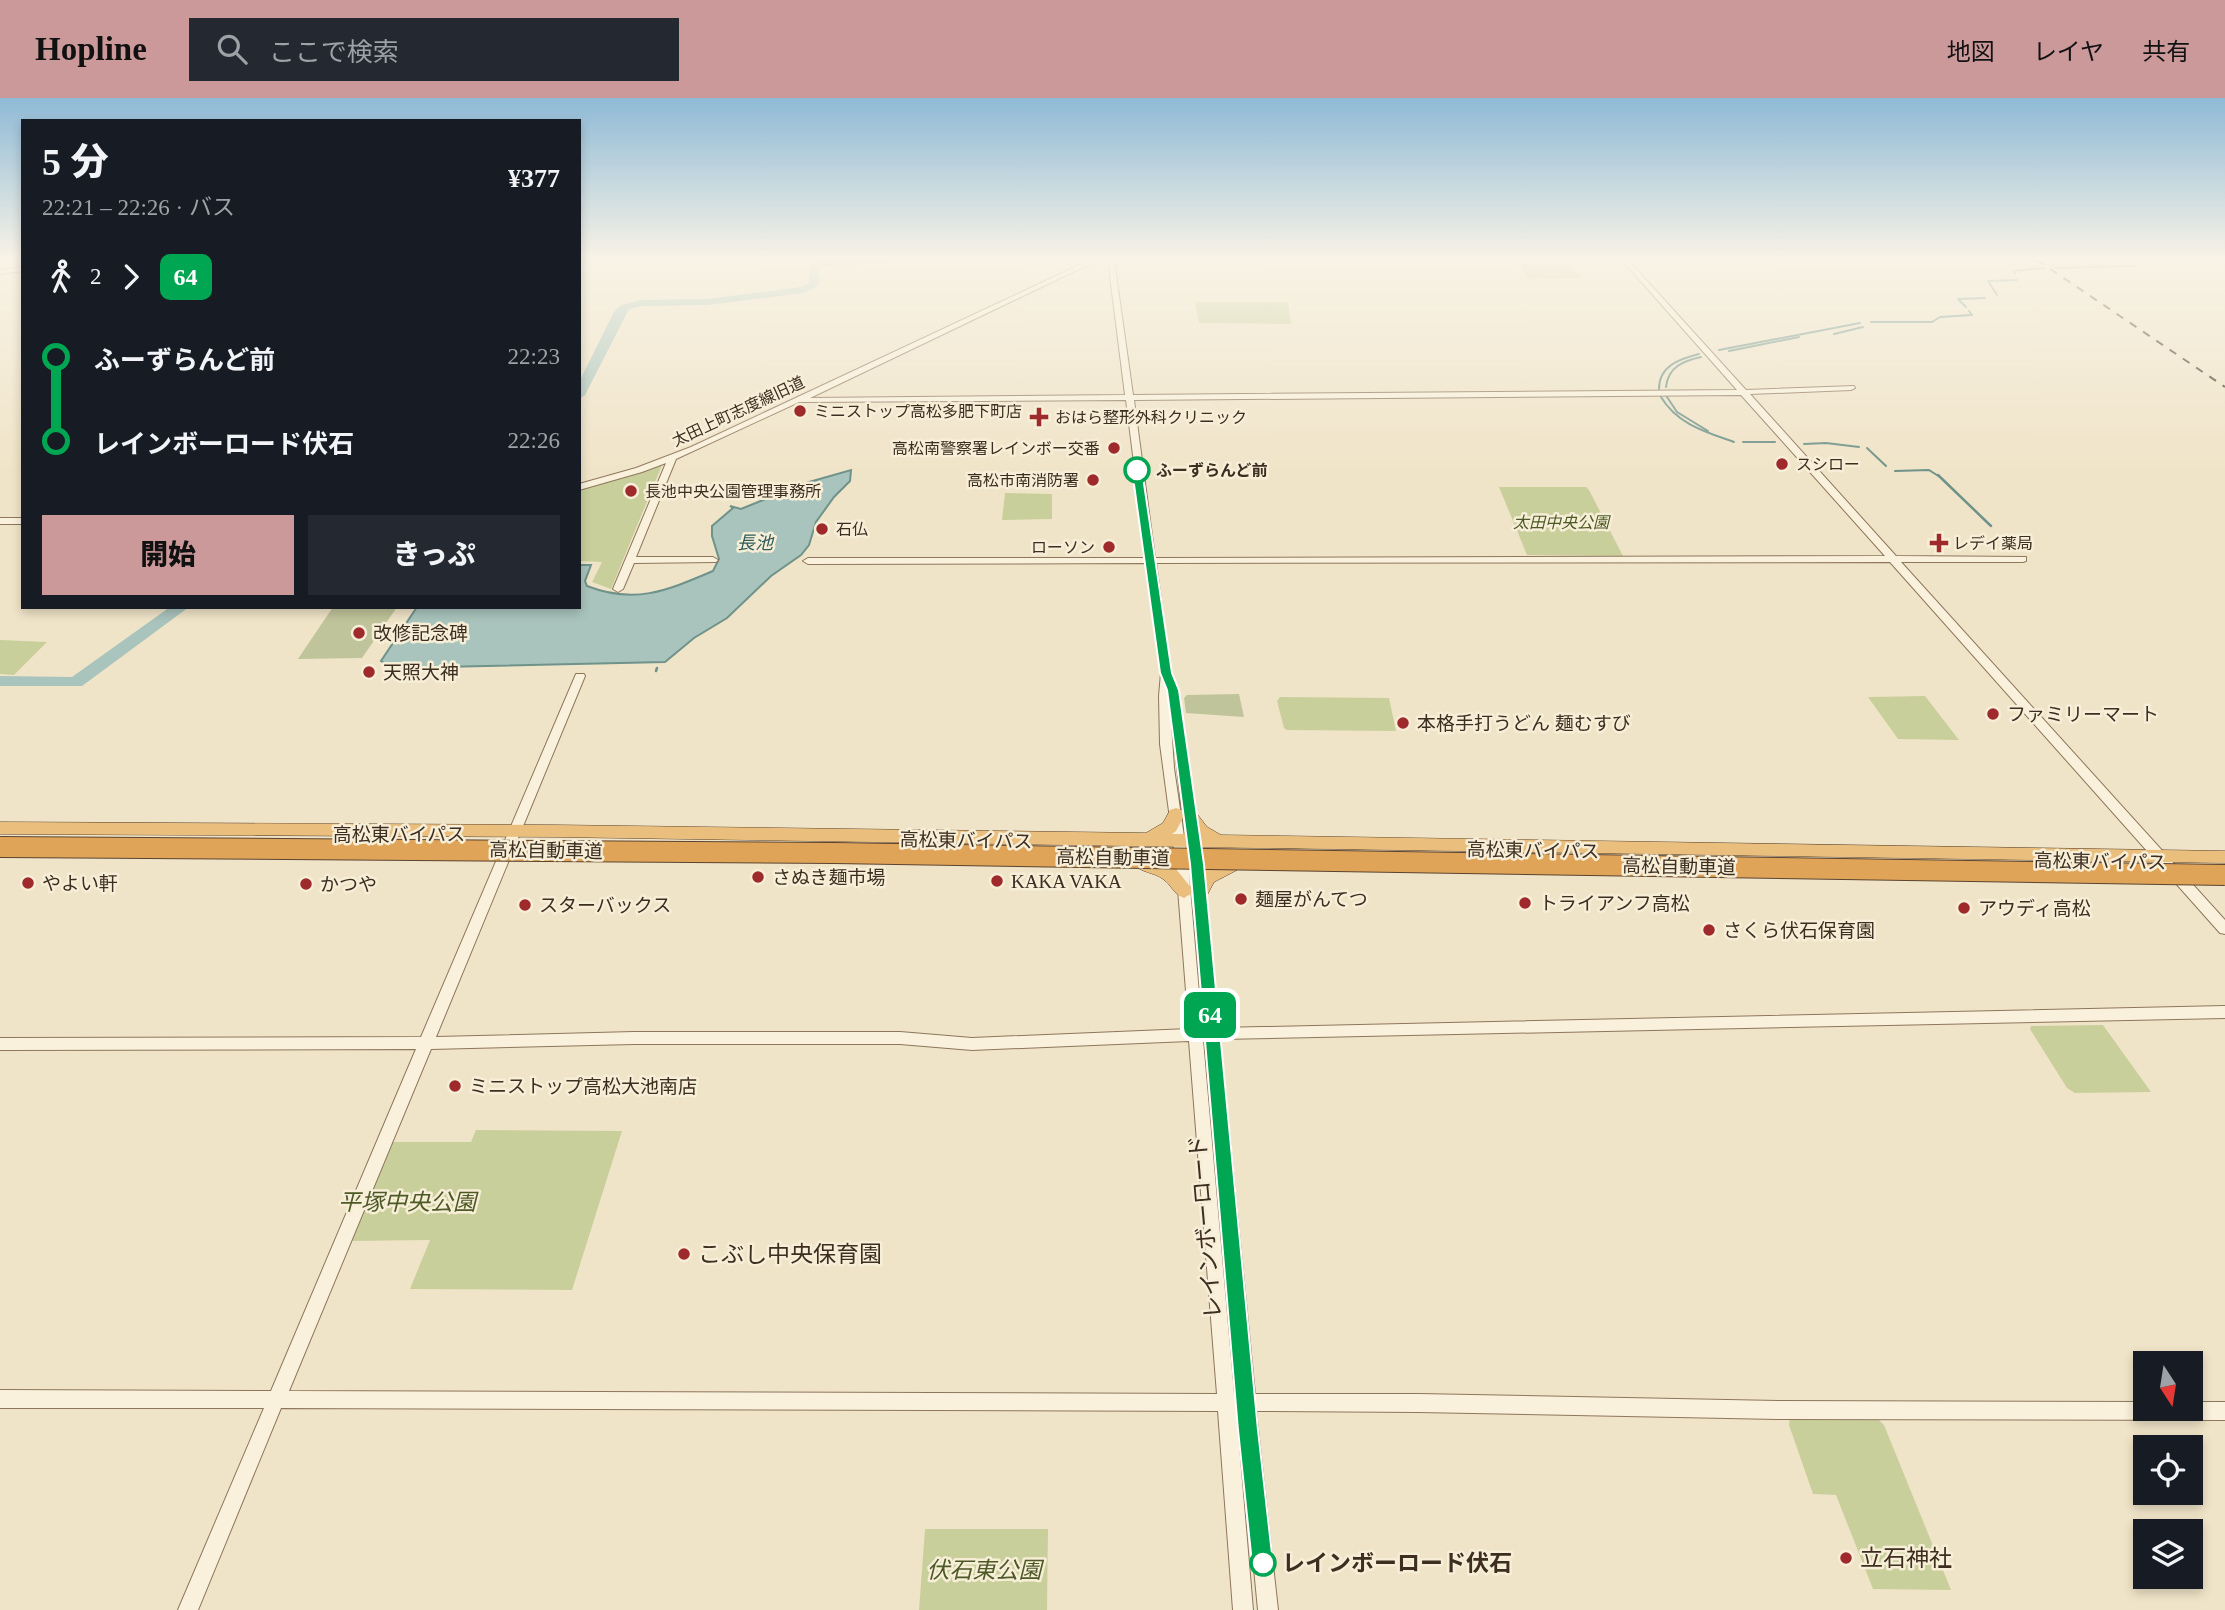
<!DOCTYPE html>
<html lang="ja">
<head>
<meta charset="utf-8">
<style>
	body { margin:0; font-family:"Times New Roman","Noto Sans JP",serif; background:#242831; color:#f1f3f6; height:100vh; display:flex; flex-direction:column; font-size:26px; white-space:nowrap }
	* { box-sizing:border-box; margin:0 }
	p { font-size:23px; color:#9ea1a6 }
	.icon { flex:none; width:38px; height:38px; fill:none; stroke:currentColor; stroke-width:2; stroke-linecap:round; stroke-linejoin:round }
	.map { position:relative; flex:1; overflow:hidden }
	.drawer { position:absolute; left:21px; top:21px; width:560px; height:490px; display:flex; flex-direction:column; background:#171b24; border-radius:0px; box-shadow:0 4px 10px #0003 }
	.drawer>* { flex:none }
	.badge { padding:0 14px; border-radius:10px; font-size:24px; line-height:46px }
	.needle { width:46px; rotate:168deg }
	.fabs { position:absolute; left:2133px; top:1253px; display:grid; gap:14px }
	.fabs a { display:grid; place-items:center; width:70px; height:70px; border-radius:0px; background:#171b24; box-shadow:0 4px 10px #0003; font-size:35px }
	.map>.badge { position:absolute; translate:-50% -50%; box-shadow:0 0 0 4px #fff }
	.legs { display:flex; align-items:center; gap:10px; height:77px; padding:0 21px; font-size:23px }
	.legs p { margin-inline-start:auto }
	.headline { display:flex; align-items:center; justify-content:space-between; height:119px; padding:0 21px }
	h1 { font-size:38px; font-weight:800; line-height:52px }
	.action { display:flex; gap:14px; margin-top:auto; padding:14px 21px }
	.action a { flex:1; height:80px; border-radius:0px; background:#cc999b; color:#111; font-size:28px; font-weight:800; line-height:80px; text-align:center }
	.action a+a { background:#242831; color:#f1f3f6 }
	ul { padding:0 21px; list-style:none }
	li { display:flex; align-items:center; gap:24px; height:84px; font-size:26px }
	li i { display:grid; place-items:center; width:10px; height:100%; margin:0 9px; background:currentColor }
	li i::after { content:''; width:18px; height:18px; margin:-9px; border:5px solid; border-radius:50%; background:#171b24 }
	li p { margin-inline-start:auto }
	li:first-child i { background:linear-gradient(#0000 50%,currentColor 0) }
	li:last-child i { background:linear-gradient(currentColor 50%,#0000 0) }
	header { display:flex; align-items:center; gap:42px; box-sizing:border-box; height:98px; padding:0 35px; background:#cc999b; color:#111 }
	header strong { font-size:33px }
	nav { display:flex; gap:38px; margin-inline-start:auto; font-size:24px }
	.search { width:490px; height:63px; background:#242831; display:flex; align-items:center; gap:18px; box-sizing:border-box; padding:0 24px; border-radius:0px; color:#9ea1a6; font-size:26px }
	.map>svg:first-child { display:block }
	.green { fill:#c9cf9b }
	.cemetery { fill:#bfc49a }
	.water { fill:#a9c4bc; stroke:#6f938a; stroke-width:2 }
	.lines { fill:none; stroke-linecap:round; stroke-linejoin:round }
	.stream-far1 { stroke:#6f938a; stroke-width:2 }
	.stream { stroke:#6f938a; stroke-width:2.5 }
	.river { fill:#a9c4bc; fill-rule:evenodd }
	.tertiary-casing { stroke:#8d765c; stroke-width:2 }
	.trunk-casing { stroke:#5b4430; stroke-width:1 }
	.tertiary { fill:#faf1dc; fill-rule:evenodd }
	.trunk { fill:#eabe7c; fill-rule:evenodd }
	.rail { stroke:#3d2e20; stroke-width:2; stroke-dasharray:8 8; stroke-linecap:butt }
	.motorway-bridge-casing { stroke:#5b4430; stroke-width:22; stroke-linecap:butt }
	.motorway-bridge { stroke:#e0a458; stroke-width:20 }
	.line-1 { fill:#00a651; stroke:#fff; stroke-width:2 }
	.poi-dot { fill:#9e2a2b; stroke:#f7eed8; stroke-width:2.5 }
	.stop-1-dot { fill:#fff; stroke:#00a651; stroke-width:3.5 }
	.labels { text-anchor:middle; stroke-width:5; stroke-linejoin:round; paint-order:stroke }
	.far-street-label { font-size:16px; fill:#3d2e20; stroke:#f7eed8 }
	.far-poi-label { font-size:16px; fill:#3d2e20; stroke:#f7eed8; text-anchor:start }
	.far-stop-label { font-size:16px; font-weight:bold; fill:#3d2e20; stroke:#f7eed8; text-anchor:start }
	.far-park-label { font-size:16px; font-style:italic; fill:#4d5a26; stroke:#f7eed8 }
	.far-water-label { font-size:18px; font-style:italic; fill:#2f5d5a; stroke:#f7eed8 }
	.poi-label { font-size:19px; fill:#3d2e20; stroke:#f7eed8; text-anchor:start }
	.street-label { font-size:19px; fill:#3d2e20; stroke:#f7eed8 }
	.near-park-label { font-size:23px; font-style:italic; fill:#4d5a26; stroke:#f7eed8 }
	.near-street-label { font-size:23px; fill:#3d2e20; stroke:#f7eed8 }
	.near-poi-label { font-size:23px; fill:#3d2e20; stroke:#f7eed8; text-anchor:start }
	.near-stop-label { font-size:23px; font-weight:bold; fill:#3d2e20; stroke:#f7eed8; text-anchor:start }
</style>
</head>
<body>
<header>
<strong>Hopline</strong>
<div class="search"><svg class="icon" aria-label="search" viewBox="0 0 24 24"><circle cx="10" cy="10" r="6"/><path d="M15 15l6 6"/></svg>ここで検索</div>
<nav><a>地図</a><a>レイヤ</a><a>共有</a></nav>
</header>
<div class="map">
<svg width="2225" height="1512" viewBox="0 0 2225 1512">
	<rect width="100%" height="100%" fill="#f0e4c8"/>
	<!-- green -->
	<g class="green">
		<polygon points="1568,165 1583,180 1528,181 1518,166"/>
		<polygon points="1195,204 1288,204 1291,226 1199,225"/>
		<polygon points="662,367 611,491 592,484 602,464 579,463 579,392"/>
		<polygon points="1499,389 1586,389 1589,392 1623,458 1527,457"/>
		<polygon points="1005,395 1052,396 1052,421 1002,422"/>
		<polygon points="0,542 47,544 14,577 0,576"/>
		<polygon points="1925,598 1959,642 1898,641 1868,599"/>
		<polygon points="1280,599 1389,600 1396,633 1287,632 1284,630 1277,603"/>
		<polygon points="2103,927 2151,994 2075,995 2067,990 2030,931 2031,928"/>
		<polygon points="476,1032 622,1033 572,1192 410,1191 430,1142 351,1143 392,1044 471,1044"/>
		<polygon points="1790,1317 1875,1318 1884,1327 1951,1492 1873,1491 1836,1397 1813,1396 1789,1327"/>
		<polygon points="925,1431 1048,1431 1047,1512 919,1512"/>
	</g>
	<!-- cemetery -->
	<g class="cemetery">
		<polygon points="333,509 397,509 362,560 298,561"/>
		<polygon points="1239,596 1244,619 1186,615 1184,600 1187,597"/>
	</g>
	<!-- water -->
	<path class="water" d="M851 372 850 383 834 399 816 424 809 447 801 457 771 478 727 520 694 540 665 564 392 570 381 563 417 509H579V467H591L585 483 587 488C636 507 668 492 713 473L719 461 712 438V428L733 410 730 408 741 411 802 386Z"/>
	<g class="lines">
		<!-- stream-far1 -->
		<g class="stream-far1">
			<polyline points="2055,170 2135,168 2129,162"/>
			<polyline points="2015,175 2013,173 2045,170"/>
			<polyline points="1997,197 1988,183 2017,182"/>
			<polyline points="1966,209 1958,201 1985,200"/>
			<polyline points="1871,224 1932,224 1940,219 1972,217 1969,213"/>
			<polyline points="1834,236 1863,229"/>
			<polyline points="1719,252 1860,225"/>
			<polyline points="1729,253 1799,239"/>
			<path d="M1666 289C1668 269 1683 263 1701 259"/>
			<path d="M1659 291C1659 268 1679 261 1699 256"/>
			<path d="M1661 299C1677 326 1706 334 1734 344"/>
			<polyline points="1667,299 1677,314 1708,333"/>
			<polyline points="1743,344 1775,344"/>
			<polyline points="1804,346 1826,345 1859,349"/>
			<polyline points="1867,350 1886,368"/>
			<polyline points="1895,373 1929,372 1940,379"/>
		</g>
		<!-- stream -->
		<g class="stream">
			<polyline points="1938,377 1991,428"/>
			<polyline points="656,573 657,570"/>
		</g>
		<!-- river -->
		<g class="river">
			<polygon points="834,162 895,162 890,165 819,169 819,187 804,195 707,207 642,208 629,211 585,297 579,301 579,284 614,214 621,207 642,202 707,201 801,189 809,185 810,164"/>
			<polygon points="170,509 189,509 82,588 0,588 0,578 72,579"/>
		</g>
		<!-- tertiary casing -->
		<g class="tertiary-casing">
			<g id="tertiary">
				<path d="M1090 162H1098L810 300 1125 297 1108 162H1114L1133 297 1737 292 1622 162H1628L1746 292 1854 288 1855 290 1851 292 1750 296 1896 458 2026 459V463L2023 464H1901L2225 822V836L2220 835 1890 464 1156 465 1171 576 1178 592 1194 707 1219 930 2225 908V920L1220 941 1255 1296H1418L1778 1303 2146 1304V1311H2191V1304H2225V1322L1778 1321 1418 1314 1256 1313 1278 1512H1258L1239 1313H1236L1253 1512H1233L1218 1313 281 1310 198 1512H178L264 1310H0V1292L271 1293 416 951 0 952V940L421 939 576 576H584L585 578 436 939 634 934H900L972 940 1189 931 1176 766 1160 646 1159 598 1161 575 1147 465 808 466 803 463 808 460H1146L1126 302 799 304 676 361 636 459H713L718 462 716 464 634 465 623 491 618 494 613 491 666 365 642 374 579 392V386L636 370 691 349ZM1741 297 1885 458 1155 460 1134 302ZM1170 610C1183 716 1194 823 1205 930H1202L1188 766 1174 670ZM1203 942H1206L1237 1296H1234ZM1189 943 1217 1296 289 1293 431 951 634 946H900L972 952Z"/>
				<polygon points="23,169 23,173 0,176 0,172"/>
				<rect x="0" y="420" width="23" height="6"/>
			</g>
		</g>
		<!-- trunk casing -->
		<g class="trunk-casing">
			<g id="trunk">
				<path d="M1176 710 1182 712 1183 719 1191 714 1197 716 1207 729 1221 737 2225 753V765L556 739 0 736V724L556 727 1146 735 1163 725 1170 712ZM1183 720 1194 736H1172L1176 733Z"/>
				<path d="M1142 759 1176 771 1192 791C1199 775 1217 756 1237 762L1240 767 1237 772 1214 784 1206 799 1200 801 1192 795 1184 800C1173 796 1172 787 1163 781 1154 774 1140 775 1133 765L1136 760Z"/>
			</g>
		</g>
		<!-- tertiary -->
		<use href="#tertiary" class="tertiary"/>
		<!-- trunk -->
		<use href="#trunk" class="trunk"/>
		<!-- rail -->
		<polyline class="rail" points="2037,162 2225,289"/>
		<!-- motorway-bridge casing -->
		<g class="motorway-bridge-casing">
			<polyline id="motorway-bridge" points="0,749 834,755 2225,777"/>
		</g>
		<!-- motorway-bridge -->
		<use href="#motorway-bridge" class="motorway-bridge"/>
	</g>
	<!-- sky -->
	<linearGradient id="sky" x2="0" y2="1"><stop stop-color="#8fbad6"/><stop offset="0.43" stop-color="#f8f3e6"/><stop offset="1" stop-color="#f8f3e6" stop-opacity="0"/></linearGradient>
	<rect width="2225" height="373" fill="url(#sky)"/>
	<!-- line-1 -->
	<polygon class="line-1" points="1137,369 1142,372 1172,575 1179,592 1204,766 1258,1332 1273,1465 1270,1473 1263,1476 1255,1473 1252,1465 1238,1332 1190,766 1167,592 1160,575 1132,372"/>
	<!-- markers -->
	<g class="poi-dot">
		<circle cx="800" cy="313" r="7"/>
		<path d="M1035.5 308.5h7v7h7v7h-7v7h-7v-7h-7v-7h7z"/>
		<circle cx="1114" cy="350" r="7"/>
		<circle cx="1782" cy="366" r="7"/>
		<circle cx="1093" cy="382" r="7"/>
		<circle cx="631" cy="393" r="7"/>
		<circle cx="822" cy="431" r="7"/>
		<path d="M1935.5 434.5h7v7h7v7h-7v7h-7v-7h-7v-7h7z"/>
		<circle cx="1109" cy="449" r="7"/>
		<circle cx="359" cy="535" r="7"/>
		<circle cx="369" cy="574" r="7"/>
		<circle cx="1993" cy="616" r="7"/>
		<circle cx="1403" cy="625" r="7"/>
		<circle cx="758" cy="779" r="7"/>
		<circle cx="997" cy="783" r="7"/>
		<circle cx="28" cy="785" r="7"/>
		<circle cx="306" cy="786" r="7"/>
		<circle cx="1241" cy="801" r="7"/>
		<circle cx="1525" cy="805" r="7"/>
		<circle cx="525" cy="807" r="7"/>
		<circle cx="1964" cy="810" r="7"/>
		<circle cx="1709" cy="832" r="7"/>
		<circle cx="455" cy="988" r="7"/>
		<circle cx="684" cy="1156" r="7"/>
		<circle cx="1846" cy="1460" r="7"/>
	</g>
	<g class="stop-1-dot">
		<circle cx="1137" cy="372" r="12"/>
		<circle cx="1263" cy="1465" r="12"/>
	</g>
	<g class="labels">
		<!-- far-street labels -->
		<g class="far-street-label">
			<text transform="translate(738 313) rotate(-25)" y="6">太田上町志度線旧道</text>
		</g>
		<!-- far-poi labels -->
		<g class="far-poi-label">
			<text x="814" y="319">ミニストップ高松多肥下町店</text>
			<text x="1055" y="325">おはら整形外科クリニック</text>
			<text x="1100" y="356" text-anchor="end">高松南警察署レインボー交番</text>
			<text x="1796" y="372">スシロー</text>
			<text x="1079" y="388" text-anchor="end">高松市南消防署</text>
			<text x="645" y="399">長池中央公園管理事務所</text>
			<text x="836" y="437">石仏</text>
			<text x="1953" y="451">レデイ薬局</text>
			<text x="1095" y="455" text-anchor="end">ローソン</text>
		</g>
		<!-- far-stop labels -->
		<g class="far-stop-label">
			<text x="1156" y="378">ふーずらんど前</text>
		</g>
		<!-- far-park labels -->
		<g class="far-park-label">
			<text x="1561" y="430">太田中央公園</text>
		</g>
		<!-- far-water labels -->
		<g class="far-water-label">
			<text x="755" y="451">長池</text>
		</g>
		<!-- poi labels -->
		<g class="poi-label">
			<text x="373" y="542">改修記念碑</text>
			<text x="383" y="581">天照大神</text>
			<text x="2007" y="623">ファミリーマート</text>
			<text x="1417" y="632">本格手打うどん 麺むすび</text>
			<text x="772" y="786">さぬき麺市場</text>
			<text x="1011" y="790">KAKA VAKA</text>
			<text x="42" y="792">やよい軒</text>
			<text x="320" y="793">かつや</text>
			<text x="1255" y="808">麺屋がんてつ</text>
			<text x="1539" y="812">トライアンフ高松</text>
			<text x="539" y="814">スターバックス</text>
			<text x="1978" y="817">アウディ高松</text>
			<text x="1723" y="839">さくら伏石保育園</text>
			<text x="469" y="995">ミニストップ高松大池南店</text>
		</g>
		<!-- street labels -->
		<g class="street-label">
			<text x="399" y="743">高松東バイパス</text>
			<text transform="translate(966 742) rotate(1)" y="7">高松東バイパス</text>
			<text transform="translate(546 752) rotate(1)" y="7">高松自動車道</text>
			<text transform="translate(1533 752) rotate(1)" y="7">高松東バイパス</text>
			<text transform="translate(1113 759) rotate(1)" y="7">高松自動車道</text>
			<text transform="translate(2100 763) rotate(1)" y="7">高松東バイパス</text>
			<text transform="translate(1679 768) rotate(1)" y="7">高松自動車道</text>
		</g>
		<!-- near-park labels -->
		<g class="near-park-label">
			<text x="407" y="1112">平塚中央公園</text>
			<text x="984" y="1480">伏石東公園</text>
		</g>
		<!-- near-street labels -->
		<g class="near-street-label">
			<text transform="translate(1205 1129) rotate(-95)" y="8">レインボーロード</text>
		</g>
		<!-- near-poi labels -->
		<g class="near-poi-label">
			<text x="698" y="1164">こぶし中央保育園</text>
			<text x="1860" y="1468">立石神社</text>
		</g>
		<!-- near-stop labels -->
		<g class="near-stop-label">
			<text x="1282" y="1473">レインボーロード伏石</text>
		</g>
	</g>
</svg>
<div class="fabs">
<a><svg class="needle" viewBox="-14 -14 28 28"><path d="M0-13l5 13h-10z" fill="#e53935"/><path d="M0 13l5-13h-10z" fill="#9ea1a6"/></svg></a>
<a><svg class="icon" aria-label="locate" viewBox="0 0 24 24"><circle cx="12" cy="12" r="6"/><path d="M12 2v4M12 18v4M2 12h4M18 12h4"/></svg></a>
<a><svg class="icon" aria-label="layers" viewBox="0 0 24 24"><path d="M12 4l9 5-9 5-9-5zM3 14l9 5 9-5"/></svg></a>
</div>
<b class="badge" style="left:1210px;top:917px;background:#00a651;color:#fff">64</b>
<section class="drawer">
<div class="headline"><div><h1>5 分</h1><p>22:21 – 22:26 · バス</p></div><b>¥377</b></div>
<div class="legs"><svg class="icon" aria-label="walk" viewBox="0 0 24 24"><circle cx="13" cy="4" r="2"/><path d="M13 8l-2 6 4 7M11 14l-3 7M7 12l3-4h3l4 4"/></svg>2<svg class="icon" aria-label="forward" viewBox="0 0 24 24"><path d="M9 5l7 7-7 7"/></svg><b class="badge" style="background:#00a651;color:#fff">64</b></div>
<ul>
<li><i style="color:#00a651"></i><b>ふーずらんど前</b><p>22:23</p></li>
<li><i style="color:#00a651"></i><b>レインボーロード伏石</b><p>22:26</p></li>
</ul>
<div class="action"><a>開始</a><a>きっぷ</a></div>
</section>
</div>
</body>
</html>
